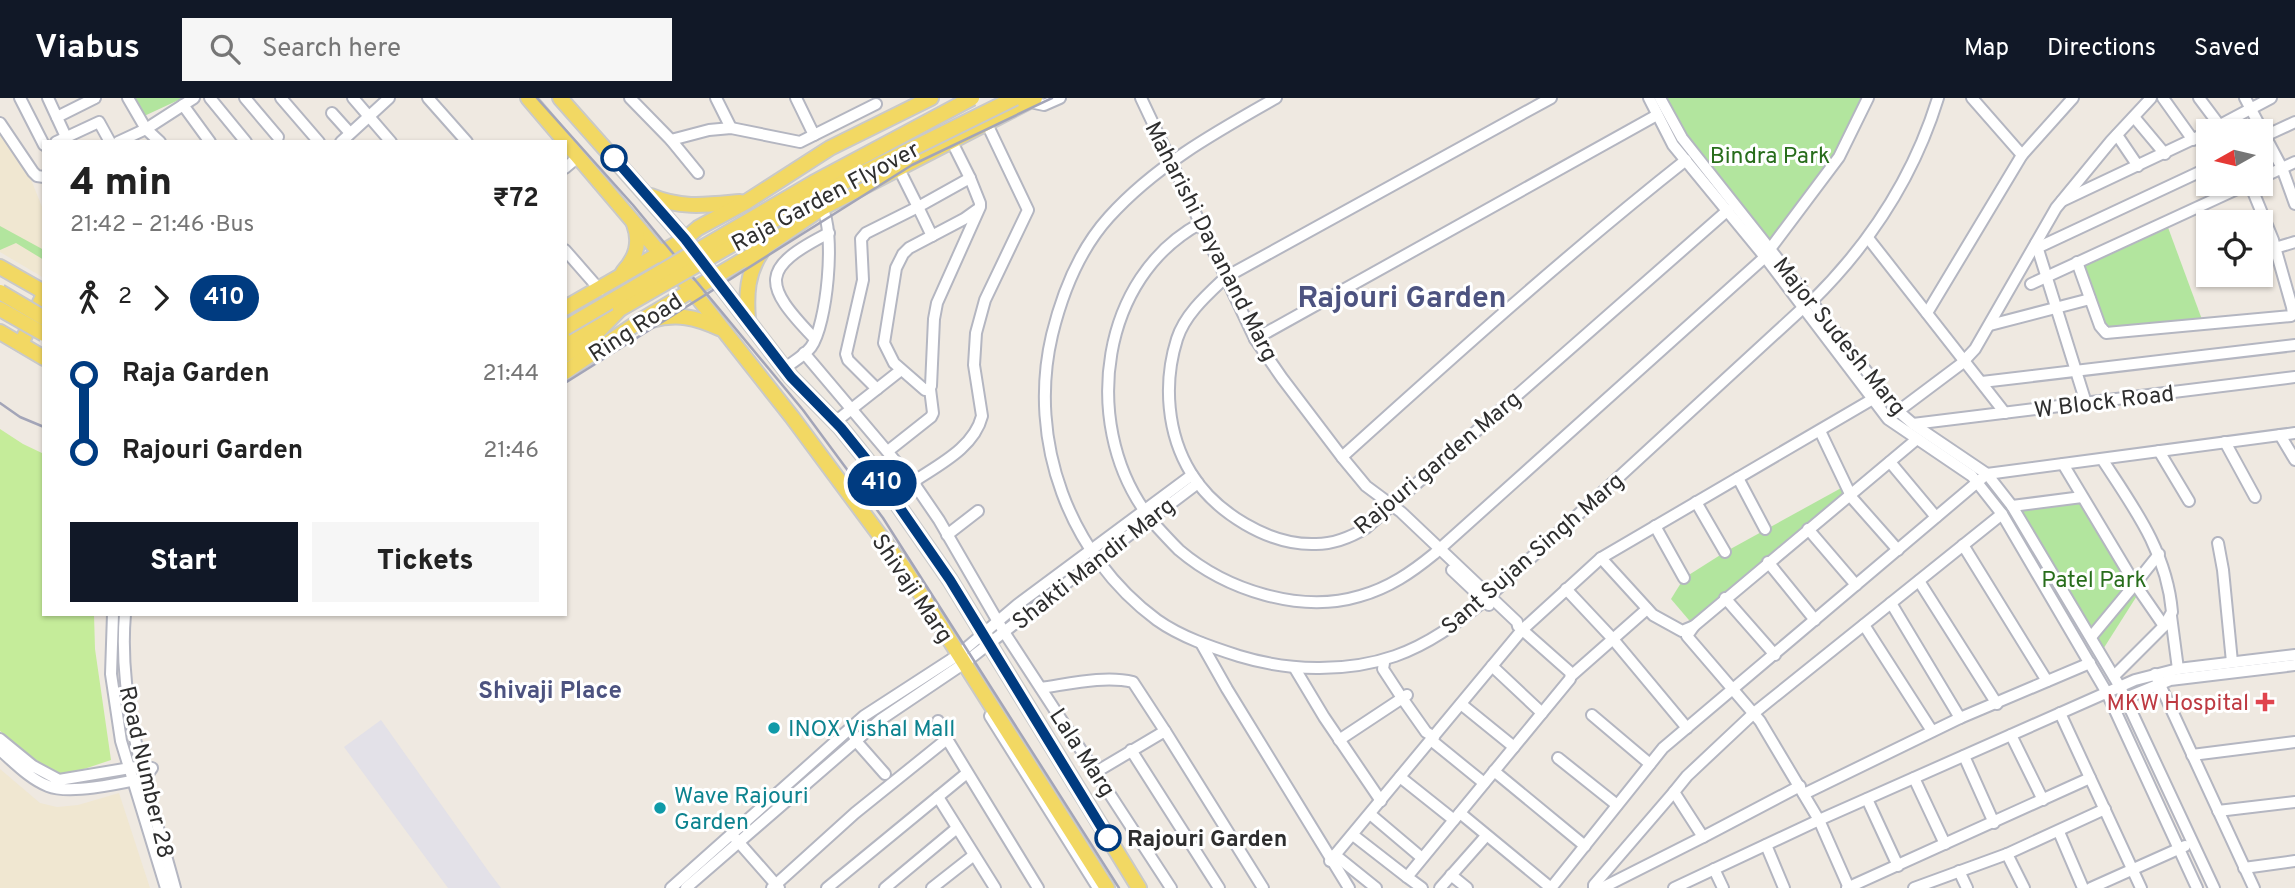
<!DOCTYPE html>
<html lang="en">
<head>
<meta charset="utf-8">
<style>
	body { margin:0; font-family:Overpass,sans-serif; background:#f6f6f6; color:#222; height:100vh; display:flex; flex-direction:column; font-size:26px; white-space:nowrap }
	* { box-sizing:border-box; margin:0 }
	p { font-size:23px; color:#767676 }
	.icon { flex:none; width:38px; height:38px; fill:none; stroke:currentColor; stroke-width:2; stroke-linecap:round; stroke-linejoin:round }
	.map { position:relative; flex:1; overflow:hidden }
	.details { position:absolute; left:42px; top:42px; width:525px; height:476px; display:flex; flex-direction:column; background:#fff; border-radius:0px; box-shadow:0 2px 5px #0004 }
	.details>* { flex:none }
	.badge { padding:0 14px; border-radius:23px; font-size:24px; line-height:46px }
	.needle { width:46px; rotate:262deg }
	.tools { position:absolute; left:2196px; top:21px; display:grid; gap:14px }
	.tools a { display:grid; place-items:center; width:77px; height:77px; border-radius:0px; background:#fff; box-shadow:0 2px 5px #0004; font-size:35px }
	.map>.badge { position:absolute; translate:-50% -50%; box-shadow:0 0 0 4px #fff }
	.legs { display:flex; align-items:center; gap:10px; height:77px; padding:0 28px; font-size:23px }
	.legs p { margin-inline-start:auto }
	.overview { display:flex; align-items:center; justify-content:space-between; height:119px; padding:0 28px }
	h1 { font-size:38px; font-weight:800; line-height:52px }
	.cta { display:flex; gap:14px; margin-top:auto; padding:14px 28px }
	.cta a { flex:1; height:80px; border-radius:0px; background:#111827; color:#fff; font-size:28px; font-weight:800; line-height:80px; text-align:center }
	.cta a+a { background:#f6f6f6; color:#222 }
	ul { padding:0 28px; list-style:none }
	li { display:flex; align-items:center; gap:24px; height:77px; font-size:26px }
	li i { display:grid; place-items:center; width:10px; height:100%; margin:0 9px; background:currentColor }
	li i::after { content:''; width:18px; height:18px; margin:-9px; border:5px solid; border-radius:50%; background:#fff }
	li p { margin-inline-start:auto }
	li:first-child i { background:linear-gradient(#0000 50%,currentColor 0) }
	li:last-child i { background:linear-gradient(currentColor 50%,#0000 0) }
	header { display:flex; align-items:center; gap:42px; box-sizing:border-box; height:98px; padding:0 35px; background:#111827; color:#fff }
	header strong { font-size:33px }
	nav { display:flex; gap:38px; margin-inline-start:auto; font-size:24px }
	.search { width:490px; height:63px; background:#f6f6f6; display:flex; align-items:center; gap:18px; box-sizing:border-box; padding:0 24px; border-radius:0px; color:#767676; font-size:26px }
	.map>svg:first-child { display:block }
	.industrial { fill:#e3e1e8 }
	.education { fill:#f0e7d1 }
	.green { fill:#b2e59e }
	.pitch { fill:#c5ec9a }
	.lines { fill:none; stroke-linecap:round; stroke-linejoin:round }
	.minor-casing { stroke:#b4b6c1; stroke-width:14 }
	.major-casing { stroke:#c9c9c9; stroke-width:18 }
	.minor { stroke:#fff; stroke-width:10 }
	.major { stroke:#f2d863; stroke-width:14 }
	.rail { stroke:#a3a5b8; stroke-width:2.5 }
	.major-bridge-casing { stroke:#c9c9c9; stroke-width:18; stroke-linecap:butt }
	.major-bridge { stroke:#f2d863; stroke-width:14 }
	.line-1-casing { stroke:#fff; stroke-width:16 }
	.line-1 { stroke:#003b80; stroke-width:10 }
	.stop-1-dot { fill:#fff; stroke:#003b80; stroke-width:3.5 }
	.health-dot { fill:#e0444e; stroke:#fff; stroke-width:2.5 }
	.culture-dot { fill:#0f9aa8; stroke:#fff; stroke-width:2.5 }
	.labels { text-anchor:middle; stroke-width:6; stroke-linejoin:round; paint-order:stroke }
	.park-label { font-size:23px; fill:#286d1b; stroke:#fff }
	.street-label { font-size:23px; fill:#2e2e2e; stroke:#fff }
	.health-label { font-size:23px; fill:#be3a42; stroke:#fff; text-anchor:end }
	.culture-label { font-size:23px; fill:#0d838f; stroke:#fff; text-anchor:start }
	.stop-label { font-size:23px; font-weight:bold; fill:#2e2e2e; stroke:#fff; text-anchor:start }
	.neighbourhood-label { font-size:24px; font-weight:bold; fill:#4d5380; stroke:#fff }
	.district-label { font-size:30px; font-weight:bold; fill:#4d5380; stroke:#fff }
</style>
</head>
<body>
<header>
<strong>Viabus</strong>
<div class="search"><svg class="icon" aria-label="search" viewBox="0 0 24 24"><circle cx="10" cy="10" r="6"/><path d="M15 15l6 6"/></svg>Search here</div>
<nav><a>Map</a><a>Directions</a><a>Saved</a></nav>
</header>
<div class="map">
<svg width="2295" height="790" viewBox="0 0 2295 790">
	<rect width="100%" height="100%" fill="#efe9e1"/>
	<!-- industrial -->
	<polygon class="industrial" points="381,622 489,774 501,790 448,790 344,649"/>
	<!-- education -->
	<g class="education">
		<polygon points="0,33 12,48 30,79 44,114 44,180 0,154"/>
		<polygon points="0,671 40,705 57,709 78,707 119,695 150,790 0,790"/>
	</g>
	<!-- green -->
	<g class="green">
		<polygon points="133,0 183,0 142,19"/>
		<polygon points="1660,0 1868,0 1839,59 1770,151 1677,32"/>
		<polygon points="2166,124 2204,227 2103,233 2077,164"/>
		<polygon points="0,128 44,152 44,162 16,145 0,152"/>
		<polygon points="1843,389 1851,396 1694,528 1671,501 1684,480 1725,454"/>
		<polygon points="2082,399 2140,493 2100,556 2012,408"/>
	</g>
	<!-- pitch -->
	<polygon class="pitch" points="0,331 23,346 44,356 44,516 94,516 95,551 111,662 63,678 36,665 0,633"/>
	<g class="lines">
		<!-- minor casing -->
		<g class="minor-casing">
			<g id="minor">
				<polyline points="20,0 44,47"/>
				<polyline points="48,0 66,39"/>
				<polyline points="128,0 146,31 160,44"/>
				<polyline points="210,0 246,44"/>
				<polyline points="245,0 278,39"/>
				<polyline points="281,0 319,44"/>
				<polyline points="353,0 391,44"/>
				<polyline points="428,0 467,44"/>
				<polyline points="630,0 671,42 698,75"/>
				<polyline points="716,0 731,30"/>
				<polyline points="796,0 814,37"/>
				<polyline points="1141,0 1255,241 1282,280 1342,359 1366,388 1401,414 1517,524 1518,528 1571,575 1570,581 1407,779 1422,790"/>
				<path d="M1276 0C1216 34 1156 67 1109 119 1080 151 1062 196 1052 237 1027 343 1069 457 1157 522 1181 539 1211 549 1239 558 1288 573 1346 575 1395 558 1429 546 1456 526 1484 503L1804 209"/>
				<path d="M1551 0 1226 179C1207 197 1185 216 1177 241 1163 285 1167 336 1191 375 1215 414 1269 448 1316 446 1334 446 1351 439 1366 430L1728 112"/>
				<polyline points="1649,0 1673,47 1765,159 1888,321 1972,378 2002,416 2107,595 2197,790"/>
				<polyline points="1660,0 1682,40 1898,313 1913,326 1987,376 2012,408 2120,589 2214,790"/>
				<polyline points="1972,0 2022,57"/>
				<polyline points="2163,0 2193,42"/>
				<polyline points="2199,0 2220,28"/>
				<polyline points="2245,0 2282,70 2295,106"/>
				<polyline points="1030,4 1044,7 1060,0"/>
				<polyline points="183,7 210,44"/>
				<polyline points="332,15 350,35"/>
				<polyline points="57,19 95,0"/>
				<polyline points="2134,19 2165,56"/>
				<polyline points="0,25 33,74 37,78 44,79"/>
				<polyline points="2209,33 2271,0"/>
				<polyline points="2117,37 2138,68"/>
				<polyline points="2267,37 2295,24"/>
				<polyline points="671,42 709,32 731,30 800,44 876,6"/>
				<polyline points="56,44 99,24 110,44"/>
				<polyline points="118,44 146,31 194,0"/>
				<polyline points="341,44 389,0"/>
				<polyline points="952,44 970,80 980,105 980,109 937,205 934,221 931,288 928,292 925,292 894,265 884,245 896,170 903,156 909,150 964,121 978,111"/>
				<polyline points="565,70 578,59"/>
				<polyline points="2261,80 2295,64"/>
				<polyline points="2062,103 2208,34"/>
				<polyline points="932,138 918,109 970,80"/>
				<polyline points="1868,140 2005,315"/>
				<polyline points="2036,145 2086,305"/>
				<polyline points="2037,150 2208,70"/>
				<polyline points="2275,150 2295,144"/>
				<polyline points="1770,151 1839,59 1868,0"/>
				<polyline points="565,152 600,192"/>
				<polyline points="2077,164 2100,228 2106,235 2291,218 2293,216 2292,209 2273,142 2250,86"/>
				<polyline points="2031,186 2248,86"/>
				<path d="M1811 204C1869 147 1914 78 1938 0"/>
				<polyline points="1927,215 2022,57 2073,0"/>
				<polyline points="1990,227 2090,201"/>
				<path d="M814 240C762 186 760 170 829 135"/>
				<polyline points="1255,241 1657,17"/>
				<polyline points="804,255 913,384 939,422 1004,534 1171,790"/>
				<path d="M785 270C793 264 805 257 811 249 827 227 836 134 822 110"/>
				<polyline points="1982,284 2295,247"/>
				<polyline points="877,291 848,262 846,256 863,182 861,141 866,135 918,109 899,71"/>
				<polyline points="1893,317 1961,266 1975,251 2056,110 2111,43 2151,0"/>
				<polyline points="835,324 901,272"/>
				<polyline points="1913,326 2295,279"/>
				<polyline points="1820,333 1852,400 1898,452"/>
				<polyline points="2280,337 2295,362"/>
				<polyline points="2225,344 2255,399"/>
				<polyline points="888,353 931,319 933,315 930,291"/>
				<polyline points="2159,353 2189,403"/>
				<path d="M1342 359C1454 258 1567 156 1686 62"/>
				<path d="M2102 361C2134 410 2167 454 2172 514L2164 528 2114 578"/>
				<polyline points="1890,364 1936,419"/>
				<polyline points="2063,366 2135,486 2091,539"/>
				<polyline points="1738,380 1765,431"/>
				<path d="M913 384C938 367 974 350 982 318L974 267 976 235 985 202 1028 112 987 26"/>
				<polyline points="1696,404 1725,454"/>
				<polyline points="2012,408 2082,399"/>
				<path d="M1144 412C1082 323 1100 179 1201 125"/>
				<path d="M1150 421C1159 431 1169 442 1179 452 1226 492 1300 516 1360 498 1389 490 1412 474 1434 456L1765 159"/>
				<polyline points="1655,428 1684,480"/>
				<polyline points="1808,431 1856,487"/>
				<polyline points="947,437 978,413"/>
				<polyline points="2218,445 2223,472 2232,564"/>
				<polyline points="1963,447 2047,583"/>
				<polyline points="2159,456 2135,486 2164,528"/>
				<polyline points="1601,460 1653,517 1682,533 1694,528 1687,538 1760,623 1819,722 1849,790"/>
				<polyline points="1768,464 1815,522"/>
				<polyline points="1452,472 1489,507"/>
				<polyline points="1919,483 1997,606"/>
				<polyline points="1566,491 1612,540 1687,630"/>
				<polyline points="1725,500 1775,557"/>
				<polyline points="1891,505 1960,620 2090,565"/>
				<polyline points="113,516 111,576 121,643 166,790"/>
				<path d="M125 516C117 609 151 701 175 790"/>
				<polyline points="2171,518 2178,571"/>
				<polyline points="1864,527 1932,633"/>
				<polyline points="1694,528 1917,341"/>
				<polyline points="1201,545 1227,591 1349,790"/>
				<polyline points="1384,565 1383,571 1402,600 1426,634 1434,639"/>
				<polyline points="1492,568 1542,615"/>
				<polyline points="1294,569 1324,619 1381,703"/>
				<polyline points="2155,576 2254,790"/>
				<polyline points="1571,578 1647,511"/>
				<path d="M1041 590C1069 586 1105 577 1133 584L1165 633"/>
				<polyline points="2121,602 2170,582 2295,567"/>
				<polyline points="1461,606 1514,649"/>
				<polyline points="2060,615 2141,790"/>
				<polyline points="1592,617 1650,666"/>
				<polyline points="990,618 1098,790"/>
				<polyline points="938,623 947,641"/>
				<polyline points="2011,637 2043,702"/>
				<path d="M0 641 33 668 59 682 142 668 152 670 145 680C122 685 70 697 48 688 30 681 15 665 0 652"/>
				<polyline points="855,642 885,676"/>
				<polyline points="1339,642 1407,597"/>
				<polyline points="1431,642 1484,685"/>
				<polyline points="1131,652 1219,790"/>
				<polyline points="2192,657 2295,644"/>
				<polyline points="1964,658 1994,725"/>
				<polyline points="1558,660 1617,707"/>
				<polyline points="1494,673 1585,748"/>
				<polyline points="1096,674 1165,633 1263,790"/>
				<polyline points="1400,679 1454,722"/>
				<polyline points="1914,680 1945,746"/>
				<polyline points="1800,688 1703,739 1674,694 1687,678 1754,615 2002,416"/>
				<polyline points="1804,696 1960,620"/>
				<polyline points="938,699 995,790"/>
				<polyline points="1867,701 1898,768"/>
				<polyline points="2218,713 2295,704"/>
				<polyline points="1460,715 1551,790"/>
				<polyline points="1370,716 1422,760"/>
				<polyline points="2059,734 2083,790"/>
				<polyline points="1353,737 1407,779"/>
				<polyline points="735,740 779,790"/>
				<polyline points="1766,747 1784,790"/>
				<polyline points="2007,756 2024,790"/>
				<polyline points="1335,757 1376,790"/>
				<polyline points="1330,763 1522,532 1601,460 1878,298"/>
				<polyline points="2244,770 2295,763"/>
				<polyline points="1714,771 1723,790"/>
				<polyline points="1959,773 1967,790"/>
				<polyline points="1451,777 1467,790"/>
				<polyline points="671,790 864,618 958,557 1017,507 1192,377"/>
				<polyline points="686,790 880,622 963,566 1096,462 1198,385"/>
				<polyline points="772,790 855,715 947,641 1038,790"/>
				<polyline points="827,790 967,675"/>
				<polyline points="885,790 957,730"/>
				<polyline points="932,790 974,757"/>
				<polyline points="1440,790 1486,738"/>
				<polyline points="1551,790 1663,650 1987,376 2295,335"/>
				<polyline points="1594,790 1594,787 1674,694"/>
				<polyline points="1602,790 1703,739"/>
				<polyline points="1674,790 1819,722 2135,582 2178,571 2295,557"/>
				<polyline points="1847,790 2090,680"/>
				<polyline points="1914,790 2007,756 2105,711"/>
				<polyline points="2091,790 2185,748"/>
			</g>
		</g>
		<!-- major casing -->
		<g class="major-casing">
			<g id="major">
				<polyline points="528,0 699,201 792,319 904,470 1107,790"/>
				<polyline points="560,0 685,141 791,279 841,330 866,361 950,482 1139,790"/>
				<path d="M651 98C682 111 707 107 740 104"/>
				<polyline points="0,169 44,194"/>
				<path d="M623 174C636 160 641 145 634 126"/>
				<polyline points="565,210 685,141 698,130 746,104 830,50 931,0"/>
				<path d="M651 222C677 215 695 219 719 230"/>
				<path d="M748 222C746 196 747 175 762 153"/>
				<polyline points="0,234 44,260"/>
				<polyline points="565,243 606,219"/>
				<polyline points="21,246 44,196"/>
				<polyline points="565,257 588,244 620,211"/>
				<polyline points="565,274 640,223 765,149 822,110 1035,0"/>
			</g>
		</g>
		<!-- minor -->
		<use href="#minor" class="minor"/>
		<!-- major -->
		<use href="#major" class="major"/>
		<!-- rail -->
		<g class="rail">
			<polyline points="537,0 633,107 803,312 883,420 1119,790"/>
			<polyline points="565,285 912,67 1052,0"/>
			<polyline points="0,305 20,319 44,329"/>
		</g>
		<!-- major-bridge casing -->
		<g class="major-bridge-casing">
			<g id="major-bridge">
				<polyline points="0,194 44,220"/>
				<polyline points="0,211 44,236"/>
				<polyline points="620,211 818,97 1015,0"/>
				<polyline points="565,230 813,85 972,0"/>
			</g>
		</g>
		<!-- major-bridge -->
		<use href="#major-bridge" class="major-bridge"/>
	</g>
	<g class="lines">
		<!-- line-1 casing -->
		<g class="line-1-casing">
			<polyline id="line-1" points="614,60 685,141 791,279 841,330 866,361 950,482 1108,740"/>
		</g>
		<!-- line-1 -->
		<use href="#line-1" class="line-1"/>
	</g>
	<!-- markers -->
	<g class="stop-1-dot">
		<circle cx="614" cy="60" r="12"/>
		<circle cx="1108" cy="740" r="12"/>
	</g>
	<path class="health-dot" d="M2261.5 593.5h7v7h7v7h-7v7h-7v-7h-7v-7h7z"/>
	<g class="culture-dot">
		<circle cx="774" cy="630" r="7"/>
		<circle cx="660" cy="710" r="7"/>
	</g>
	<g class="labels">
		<!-- park labels -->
		<g class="park-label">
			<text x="1770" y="65">Bindra Park</text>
			<text x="2094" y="489">Patel Park</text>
		</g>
		<!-- street labels -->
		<g class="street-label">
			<text transform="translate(825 98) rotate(-28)" y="8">Raja Garden Flyover</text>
			<text transform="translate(1212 143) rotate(63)" y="8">Maharishi Dayanand Marg</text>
			<text transform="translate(635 229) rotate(-33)" y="8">Ring Road</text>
			<text transform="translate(1840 238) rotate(51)" y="8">Major Sudesh Marg</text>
			<text transform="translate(2104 303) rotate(-7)" y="8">W Block Road</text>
			<text transform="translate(1437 364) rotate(-40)" y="8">Rajouri garden Marg</text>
			<text transform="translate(1532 455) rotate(-41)" y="8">Sant Sujan Singh Marg</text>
			<text transform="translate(1093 465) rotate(-38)" y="8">Shakti Mandir Marg</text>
			<text transform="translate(913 490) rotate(56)" y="8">Shivaji Marg</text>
			<text transform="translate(1083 654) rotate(57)" y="8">Lala Marg</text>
			<text transform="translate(147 674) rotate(77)" y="8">Road Number 28</text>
		</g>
		<!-- health labels -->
		<g class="health-label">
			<text x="2249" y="612">MKW Hospital</text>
		</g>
		<!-- culture labels -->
		<g class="culture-label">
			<text x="788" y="638">INOX Vishal Mall</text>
			<text x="674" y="705">Wave Rajouri<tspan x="674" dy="26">Garden</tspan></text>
		</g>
		<!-- stop labels -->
		<g class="stop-label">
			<text x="1127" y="748">Rajouri Garden</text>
		</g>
		<!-- neighbourhood labels -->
		<g class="neighbourhood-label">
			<text x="550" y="600">Shivaji Place</text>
		</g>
		<!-- district labels -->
		<g class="district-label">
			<text x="1402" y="209">Rajouri Garden</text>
		</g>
	</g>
</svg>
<div class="tools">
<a><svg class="needle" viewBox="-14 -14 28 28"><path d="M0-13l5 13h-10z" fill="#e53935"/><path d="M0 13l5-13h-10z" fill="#767676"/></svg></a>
<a><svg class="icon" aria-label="locate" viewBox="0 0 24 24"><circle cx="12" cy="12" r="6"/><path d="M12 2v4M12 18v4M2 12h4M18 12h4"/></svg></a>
</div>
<b class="badge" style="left:882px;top:385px;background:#003b80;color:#fff">410</b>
<section class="details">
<div class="overview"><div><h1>4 min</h1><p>21:42 – 21:46 · Bus</p></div><b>₹72</b></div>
<div class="legs"><svg class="icon" aria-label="walk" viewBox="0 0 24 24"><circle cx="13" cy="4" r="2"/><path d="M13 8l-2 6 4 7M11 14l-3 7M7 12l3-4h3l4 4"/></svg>2<svg class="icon" aria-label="forward" viewBox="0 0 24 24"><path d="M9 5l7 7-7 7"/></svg><b class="badge" style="background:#003b80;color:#fff">410</b></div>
<ul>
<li><i style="color:#003b80"></i><b>Raja Garden</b><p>21:44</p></li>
<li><i style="color:#003b80"></i><b>Rajouri Garden</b><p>21:46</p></li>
</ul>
<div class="cta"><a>Start</a><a>Tickets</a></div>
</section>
</div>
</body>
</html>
